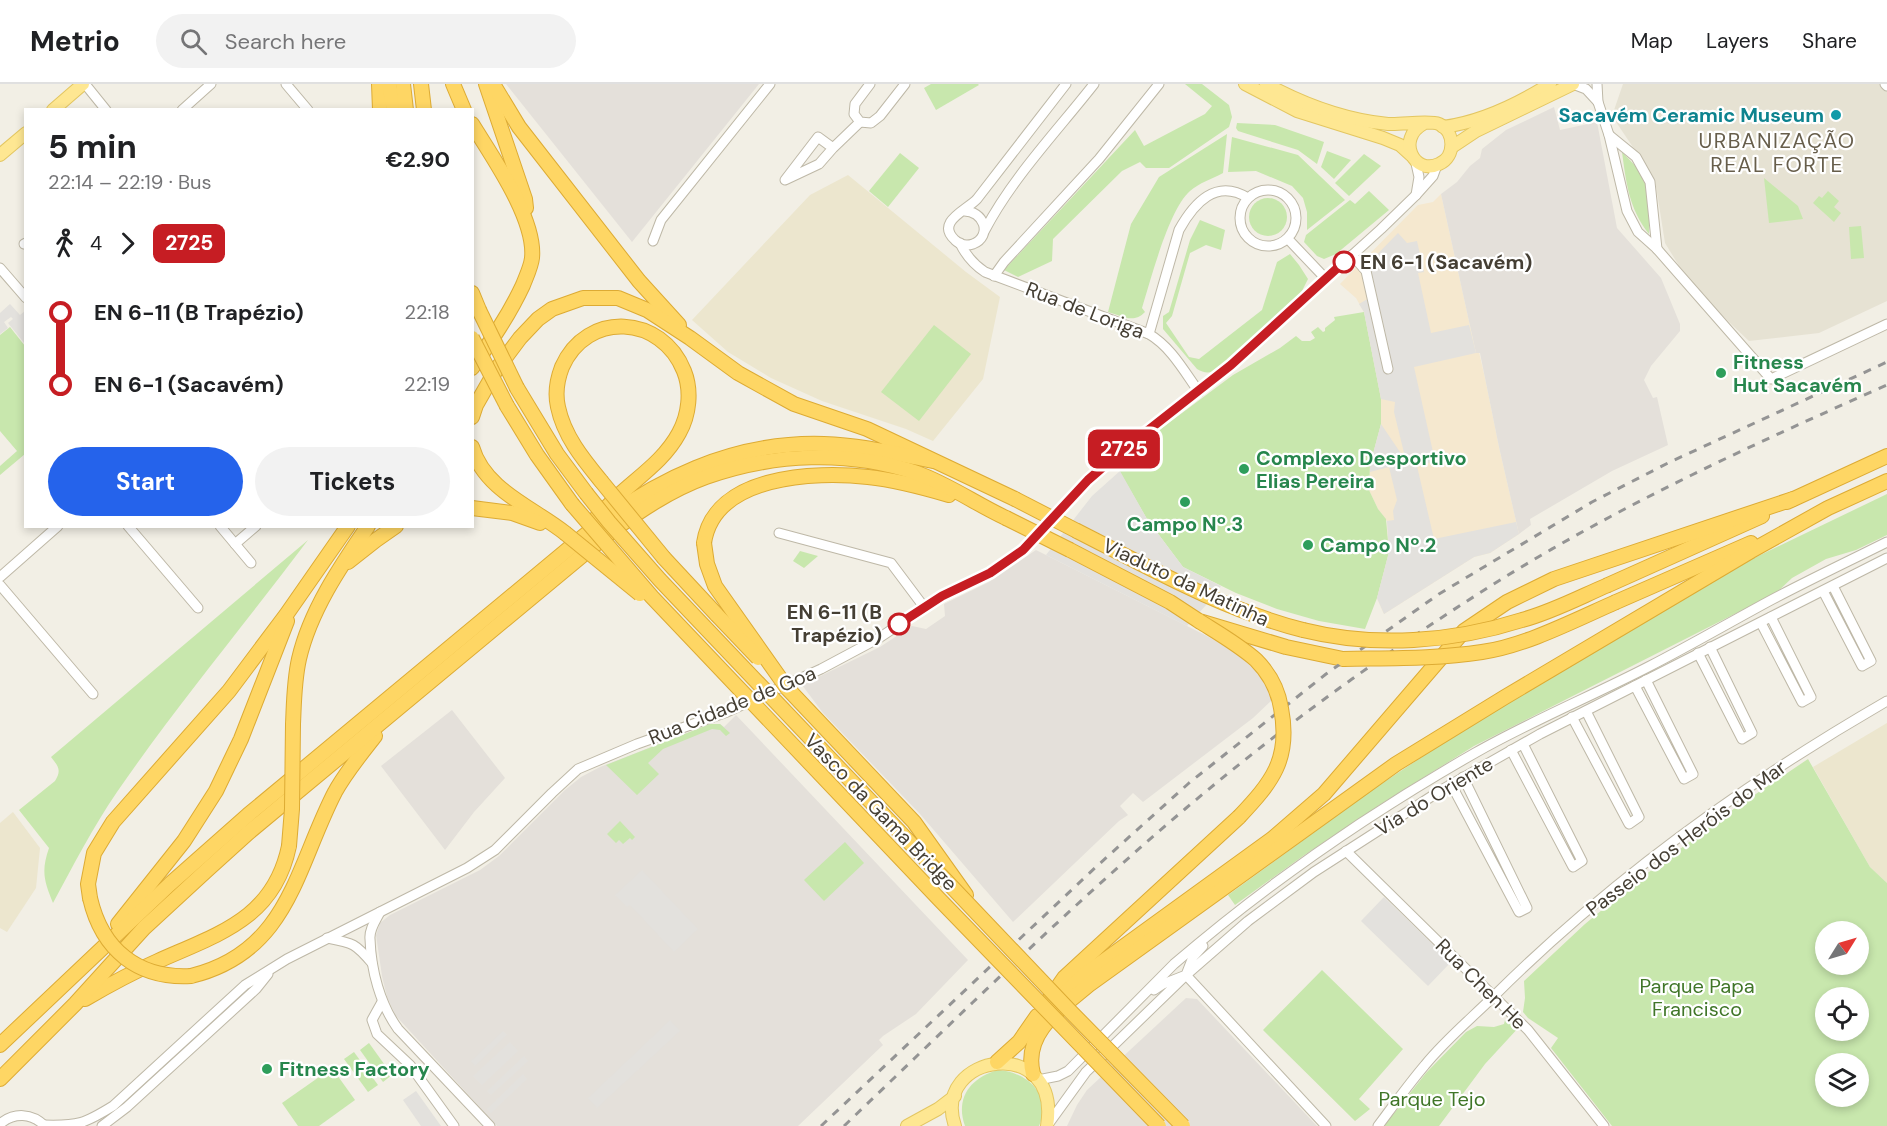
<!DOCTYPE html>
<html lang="en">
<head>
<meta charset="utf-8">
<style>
	body { margin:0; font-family:"DM Sans",sans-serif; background:#f2f2f2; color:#202124; height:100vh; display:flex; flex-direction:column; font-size:22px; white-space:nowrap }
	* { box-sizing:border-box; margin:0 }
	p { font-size:20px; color:#757577 }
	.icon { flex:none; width:33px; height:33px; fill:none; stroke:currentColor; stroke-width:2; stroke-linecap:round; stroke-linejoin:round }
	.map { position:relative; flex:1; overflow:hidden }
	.details { position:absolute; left:24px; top:24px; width:450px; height:420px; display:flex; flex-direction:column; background:#fff; border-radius:0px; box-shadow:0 3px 9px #0003 }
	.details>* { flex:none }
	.badge { padding:0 12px; border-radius:9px; font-size:21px; line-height:39px }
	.needle { width:39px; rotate:53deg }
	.buttons { position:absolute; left:1815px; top:837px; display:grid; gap:12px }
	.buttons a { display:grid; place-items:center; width:54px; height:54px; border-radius:50%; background:#fff; box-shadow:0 3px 9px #0003; font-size:30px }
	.map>.badge { position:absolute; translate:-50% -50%; box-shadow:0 0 0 3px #fff }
	.legs { display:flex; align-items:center; gap:9px; height:66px; padding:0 24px; font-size:20px }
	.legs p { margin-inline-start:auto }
	.summary { display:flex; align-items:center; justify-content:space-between; height:102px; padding:0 24px }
	h1 { font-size:33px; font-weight:700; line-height:45px }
	.button { display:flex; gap:12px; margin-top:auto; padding:12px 24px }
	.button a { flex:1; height:69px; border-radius:36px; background:#2563eb; color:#fff; font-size:24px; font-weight:700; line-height:69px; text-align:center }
	.button a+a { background:#f2f2f2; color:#202124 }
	ul { padding:0 24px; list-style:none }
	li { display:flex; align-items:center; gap:21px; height:72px; font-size:22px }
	li i { display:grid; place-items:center; width:9px; height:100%; margin:0 8px; background:currentColor }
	li i::after { content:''; width:15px; height:15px; margin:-8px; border:4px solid; border-radius:50%; background:#fff }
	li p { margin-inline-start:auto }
	li:first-child i { background:linear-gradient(#0000 50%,currentColor 0) }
	li:last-child i { background:linear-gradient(currentColor 50%,#0000 0) }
	header { display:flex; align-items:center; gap:36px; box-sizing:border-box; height:84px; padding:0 30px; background:#fff; border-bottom:2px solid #e0e0e0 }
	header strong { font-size:28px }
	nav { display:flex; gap:33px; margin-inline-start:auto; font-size:21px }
	.search { width:420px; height:54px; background:#f2f2f2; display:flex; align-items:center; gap:15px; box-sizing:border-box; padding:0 21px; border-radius:33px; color:#757577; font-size:22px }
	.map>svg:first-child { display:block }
	.residential { fill:#e6e2d3 }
	.commercial { fill:#f5e8cf }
	.industrial { fill:#e4e0da }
	.education { fill:#ece6ce }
	.green { fill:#c8e7ad; fill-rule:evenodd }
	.parking { fill:#e3e1dd }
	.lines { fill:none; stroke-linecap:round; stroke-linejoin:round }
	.minor-casing { stroke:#beb8a7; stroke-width:11 }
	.major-casing { stroke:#e3c661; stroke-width:14 }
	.highway-casing { stroke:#ddab34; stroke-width:16 }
	.minor { stroke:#fff; stroke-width:9 }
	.major { stroke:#fee792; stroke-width:12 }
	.highway { stroke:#fed664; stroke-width:14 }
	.rail { stroke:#949494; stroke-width:3; stroke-dasharray:8 8; stroke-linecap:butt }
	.highway-bridge-casing { stroke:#ddab34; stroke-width:16; stroke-linecap:butt }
	.highway-bridge { stroke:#fed664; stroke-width:14 }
	.line-1-casing { stroke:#fff; stroke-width:14 }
	.line-1 { stroke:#c61d23; stroke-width:9 }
	.culture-dot { fill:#0f9aa8; stroke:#fff; stroke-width:2 }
	.stop-1-dot { fill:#fff; stroke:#c61d23; stroke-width:3 }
	.leisure-dot { fill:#2e9e5b; stroke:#fff; stroke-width:2 }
	.labels { text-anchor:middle; stroke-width:4.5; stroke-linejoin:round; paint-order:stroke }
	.culture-label { font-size:20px; font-weight:bold; fill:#0d838f; stroke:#fff; text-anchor:end }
	.stop-label { font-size:20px; font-weight:bold; fill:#453f34; stroke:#fff; text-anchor:start }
	.street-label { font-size:20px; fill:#453f34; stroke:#fff }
	.leisure-label { font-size:20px; font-weight:bold; fill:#27864d; stroke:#fff; text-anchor:start }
	.park-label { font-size:20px; fill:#407628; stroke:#fff }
	.neighbourhood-label { font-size:21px; letter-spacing:1.5px; fill:#675e4b; stroke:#fff }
</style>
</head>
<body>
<header>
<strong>Metrio</strong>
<div class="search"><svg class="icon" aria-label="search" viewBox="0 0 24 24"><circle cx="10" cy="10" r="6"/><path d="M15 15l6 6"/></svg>Search here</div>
<nav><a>Map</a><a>Layers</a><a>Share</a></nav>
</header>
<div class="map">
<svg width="1887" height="1042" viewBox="0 0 1887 1042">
	<rect width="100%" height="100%" fill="#f2efe5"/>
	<!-- residential -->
	<polygon class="residential" points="1623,0 1887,0 1887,217 1819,249 1749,257 1692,203 1665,159 1655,96 1612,32"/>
	<!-- commercial -->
	<polygon class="commercial" points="1441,110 1476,269 1479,268 1485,294 1499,363 1519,450 1490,469 1474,473 1384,530 1377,514 1389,468 1387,437 1378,425 1369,406 1370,381 1381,340 1381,315 1364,228 1356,214 1340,200 1418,121 1433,118"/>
	<!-- industrial -->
	<g class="industrial">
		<polygon points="506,0 759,0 632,158"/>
		<polygon points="1554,23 1560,46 1597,38 1617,144 1661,194 1680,240 1680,247 1651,282 1644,296 1653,314 1657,313 1668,361 1612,387 1530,435 1531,441 1519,450 1499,363 1485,294 1480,269 1476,269 1441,110 1457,98 1470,82 1480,74 1482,65 1506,46"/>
		<polygon points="1036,466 1205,551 1234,567 1256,587 1267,603 1273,615 1253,634 1143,718 1133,709 1120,722 1128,731 1119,737 1013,838 920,730 823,629 802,601 880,563 912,542 926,545 945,532 944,520 989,498"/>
		<polygon points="452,626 505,694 474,728 445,766 381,682"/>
		<polygon points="736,631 968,876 916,930 883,952 879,956 883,961 798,1042 497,1042 396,932 387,913 382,892 376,851 380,839 390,831 480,786 499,772 565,706 581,693 600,683 710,640 720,640 724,643"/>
		<polygon points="1186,914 1197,915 1317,1042 1067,1042 1077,1021 1087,1006"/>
	</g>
	<!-- education -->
	<g class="education">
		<polygon points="848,91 966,188 1000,213 983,295 933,357 906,345 822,317 771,294 728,268 692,236 810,111"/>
		<polygon points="1887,639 1887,799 1870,783 1813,683"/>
		<polygon points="13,728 40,764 36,804 7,848 0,844 0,739"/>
	</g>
	<!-- green -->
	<g class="green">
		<polygon points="931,0 978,0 979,1 936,26 924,4"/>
		<polygon points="1185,0 1202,0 1229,21 1232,33 1229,43 1169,84 1146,84 1140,78 1122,87 1053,155 1052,177 1018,193 1004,186 1135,46 1144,62 1205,30 1212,22"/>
		<polygon points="1237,39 1275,41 1324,58 1317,80 1298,66 1238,47 1236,44"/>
		<path d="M1227 50 1223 89C1212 95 1199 99 1190 107 1169 125 1151 195 1142 224L1145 228C1134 240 1122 232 1108 228L1131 140 1159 93Z"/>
		<polygon points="1232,53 1298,71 1345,116 1307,146 1307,128 1303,114 1292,102 1256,87 1228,88"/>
		<polygon points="1327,67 1351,76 1334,95 1321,83"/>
		<path d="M1622 68C1628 75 1636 81 1641 89 1652 108 1649 129 1649 150 1629 125 1626 98 1622 68Z"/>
		<polygon points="900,69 919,84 888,123 869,107"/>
		<polygon points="1364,70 1381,82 1349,112 1335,99"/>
		<polygon points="1764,94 1798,122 1803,135 1769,139"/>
		<polygon points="1369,107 1389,126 1336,170 1324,175 1317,172 1304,158 1306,151 1350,116 1355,120"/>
		<polygon points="1828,107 1839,117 1834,123 1841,129 1834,138 1813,119 1819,112 1822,114"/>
		<circle cx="1268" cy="133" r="19"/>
		<path d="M1200 136 1225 146 1221 166 1206 161 1190 169 1172 232 1166 239 1189 273 1199 275 1262 226 1277 178 1290 170 1299 181 1308 195 1300 211 1219 285C1211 289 1205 290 1197 285L1163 245V232L1169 228 1190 156Z"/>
		<polygon points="1861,142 1864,174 1851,175 1849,143"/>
		<polygon points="1364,228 1381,315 1381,340 1370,381 1369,406 1378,425 1386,435 1389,468 1377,514 1365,545 1319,537 1277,525 1236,509 1183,483 1147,435 1117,383 1128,376 1127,370 1233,291 1280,264 1296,252 1302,257 1310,257 1315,254 1311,248 1318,243 1323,248 1325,247 1325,244 1335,236 1334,233"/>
		<polygon points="934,241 971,270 919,337 881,308"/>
		<polygon points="10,243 25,262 25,370 0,391 0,382 17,367 0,347 0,251"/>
		<polygon points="1887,410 1887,451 1856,466 1826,475 1792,494 1776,509 1474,662 1381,720 1303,772 1235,821 1228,811 1372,706 1508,616 1754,474"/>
		<path d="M308 456C245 540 177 621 117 708 93 743 73 782 53 819 44 797 41 787 49 764L19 726 55 697C62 686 58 682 51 673Z"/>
		<polygon points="800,467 818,472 804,484 793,477"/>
		<polygon points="710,640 720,640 730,649 726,652 720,646 712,645 663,665 648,679 659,690 637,711 606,681"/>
		<path d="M1808 675 1870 783 1887 799V1042H1612L1551 964 1558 954 1528 934 1523 928 1525 914 1524 897 1585 840 1637 797 1735 724ZM1826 848H1858V880H1826ZM1826 914H1858V946H1826ZM1826 980H1858V1012H1826Z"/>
		<polygon points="620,737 635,753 632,756 630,754 623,760 619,756 616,759 607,750"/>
		<polygon points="845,758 864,779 824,817 804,796"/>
		<polygon points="1322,886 1403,965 1359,1015 1370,1025 1355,1037 1263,946"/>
		<polygon points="1505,936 1513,937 1520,942 1485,980 1439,1042 1384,1042 1426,989 1466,948 1477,942 1494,943 1504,940"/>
		<polygon points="369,959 392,991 383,998 360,966"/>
		<polygon points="354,968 378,1001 368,1008 344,975"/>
		<polygon points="332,984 355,1016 319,1042 298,1042 282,1019"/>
		<path d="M998 986C1027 988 1053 1011 1039 1042H965C955 1014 970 994 998 986Z"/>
	</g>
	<!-- parking -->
	<g class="parking">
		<polygon points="1398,149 1407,159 1417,157 1424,188 1418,189 1431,249 1469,241 1476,269 1414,283 1435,377 1417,382 1434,455 1516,438 1519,450 1490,469 1474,473 1384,530 1377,514 1389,468 1387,437 1394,436 1393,427 1397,416 1389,383 1370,388 1370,381 1381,340 1406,377 1394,328 1395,318 1381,315 1364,228 1359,220 1369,214 1363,191 1361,187"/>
		<polygon points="10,220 20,231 25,227 25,260 8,239 13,235 11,233 4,238 8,244 0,250 0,229"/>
		<polygon points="1120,387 1147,435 1183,483 1221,502 1207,520 1187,542 1046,471 1092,412"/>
		<polygon points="642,786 698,845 674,868 630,821 627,823 615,811"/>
		<polygon points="1384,813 1451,878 1428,902 1361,837"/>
		<polygon points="670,936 680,947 597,1024 588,1014"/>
		<polygon points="503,947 507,951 475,982 471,977"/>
		<polygon points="510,958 518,967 482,1001 473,992"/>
		<polygon points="524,972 528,977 491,1011 487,1007"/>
		<polygon points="523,990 527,995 491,1029 487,1025"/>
		<polygon points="416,1007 441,1042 421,1042 403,1016"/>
	</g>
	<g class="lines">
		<!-- minor casing -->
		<g class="minor-casing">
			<g id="minor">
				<polyline points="85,0 106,26"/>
				<polyline points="286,0 308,26"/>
				<polyline points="870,0 855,20 854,30 860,38 871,39 880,32 905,0"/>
				<polyline points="1573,0 1586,5 1598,18"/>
				<polyline points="1597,0 1598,18 1609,51 1627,127 1638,148 1657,165 1771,295 1887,240"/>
				<polyline points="1885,0 1887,2"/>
				<polyline points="182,26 211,0"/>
				<polyline points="1609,51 1636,73 1650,98 1657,165"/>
				<polyline points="833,64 818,53 785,96 819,80 833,64 860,38"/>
				<polyline points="1415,75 1419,93 1416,111"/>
				<circle cx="1268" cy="134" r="28"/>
				<path d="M963 127C984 126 993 152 973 160 967 162 960 161 955 156 935 138 967 126 977 115L1066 0"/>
				<path d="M985 146C1012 94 1058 46 1094 0"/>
				<polyline points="1288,155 1326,195"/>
				<polyline points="653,157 661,136 770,0"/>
				<path d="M960 159C966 172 973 180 985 188L1149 250C1171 263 1184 287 1199 308"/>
				<polyline points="24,160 26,159"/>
				<polyline points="1352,171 1366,187 1388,285"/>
				<polyline points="0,184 26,214"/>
				<polyline points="994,192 1004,178 1099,75 1159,0"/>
				<path d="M1149 250 1179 146C1194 119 1216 94 1248 114"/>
				<polyline points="128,442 198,524"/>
				<polyline points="220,442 251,479"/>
				<polyline points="779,449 891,479 924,523"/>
				<polyline points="235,460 256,442"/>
				<polyline points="0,493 58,442"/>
				<polyline points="0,501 93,610"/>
				<polyline points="1823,507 1862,582 1871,577 1833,502"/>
				<polyline points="1761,539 1802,618 1811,613 1771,533"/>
				<polyline points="1698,569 1742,655 1752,649 1710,563"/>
				<polyline points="1635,602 1684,695 1693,690 1646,596"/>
				<polyline points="1572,633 1629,740 1639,733 1586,627"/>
				<polyline points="1511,666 1573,783 1582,777 1523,660"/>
				<polyline points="1451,700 1519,828 1527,824 1463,693"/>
				<polyline points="1346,767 1528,946 1604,1042"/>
				<path d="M380 828C376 836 369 845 370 855 371 886 380 920 398 945L490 1042"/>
				<path d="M327 854C353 859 355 859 372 879"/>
				<polyline points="1186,891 1326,1042"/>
				<polyline points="1154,906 1163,900 1186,891 1193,873 1203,862"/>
				<polyline points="382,918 372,936 377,950 410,981 454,1042"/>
				<path d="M1038 996 1058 992 1068 987 1174 880C1267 800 1368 730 1475 669 1531 637 1592 612 1650 582 1691 561 1732 537 1773 515 1811 495 1849 477 1887 458"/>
				<path d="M0 1040C14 1028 32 1029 45 1042"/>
				<path d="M44 1041C78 1042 84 1040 113 1022L245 901 287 875 467 784 495 766 552 709 578 685 637 660 727 628 821 585 879 554 942 512 990 489 1023 466 1088 396 1118 370 1231 281 1381 145 1416 111 1433 92 1437 81"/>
				<polyline points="102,1042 127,1023 256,905 268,890"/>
				<polyline points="1047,1042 1086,988 1186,891 1248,837 1314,788 1443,705 1540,650 1887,474"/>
				<path d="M1378 1042C1393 1022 1408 1001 1425 981 1446 955 1472 934 1496 910 1612 795 1745 699 1887 617"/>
			</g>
		</g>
		<!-- major casing -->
		<g class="major-casing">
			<g id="major">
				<polyline points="1245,0 1297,27 1383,54 1400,61 1411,71"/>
				<path d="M1266 0C1303 20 1346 36 1388 40 1401 41 1429 36 1439 40 1455 47 1456 73 1439 80 1414 92 1396 55 1423 40"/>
				<polyline points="53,26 83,0"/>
				<path d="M1443 43C1481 38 1518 20 1550 0"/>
				<polyline points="1452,63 1476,47 1573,0"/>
				<polyline points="0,71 26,49"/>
				<polyline points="907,1042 938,1025 955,1012"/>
				<path d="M955 1042C930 969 1062 949 1047 1042"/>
			</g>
		</g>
		<!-- highway casing -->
		<g class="highway-casing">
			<g id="highway">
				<polyline points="379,0 380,26"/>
				<polyline points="389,0 394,26"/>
				<polyline points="403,0 406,26"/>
				<polyline points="421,0 424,26"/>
				<polyline points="453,0 464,26"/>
				<polyline points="486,0 525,115 526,124"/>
				<polyline points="493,0 519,43 639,197 679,241"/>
				<path d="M472 40C493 74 536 135 532 174 531 183 526 193 523 201 509 231 491 257 472 284"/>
				<polyline points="472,209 479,226"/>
				<polyline points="517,304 557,370 586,409"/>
				<polyline points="507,322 537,371 572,420"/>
				<polyline points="472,333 476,321 496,286 520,254 538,235 552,225 583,214 618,214 647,226 690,254 738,289 794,320 867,345 1015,415"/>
				<path d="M472 363C484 406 534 424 565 449"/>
				<polyline points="1787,418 1887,372"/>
				<polyline points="472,424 512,429 540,439"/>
				<path d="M597 433C604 426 612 418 619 411 641 391 665 375 679 349 689 331 692 307 684 287 662 231 587 226 562 283 557 296 555 310 558 323 564 352 583 375 601 397"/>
				<path d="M1077 447C1150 484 1224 526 1303 546"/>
				<path d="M704 459C714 391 815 387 868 393 896 396 922 403 949 411"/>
				<polyline points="1070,466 1170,518 1199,537 1286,563 1343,575"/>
				<polyline points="664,474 717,531"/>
				<polyline points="348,478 376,456 396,442"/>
				<polyline points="1608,501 1762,432"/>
				<polyline points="1616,518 1751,459"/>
				<polyline points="787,604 914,738 966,811"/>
				<path d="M293 640C294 619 294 597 299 575 310 527 340 483 368 442"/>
				<polyline points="90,814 88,800 94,769 113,738 229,607 286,531 348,442"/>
				<polyline points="118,840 184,757 216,707 241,655 287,537"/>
				<path d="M191 892C289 868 296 783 335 708 346 688 361 670 375 652"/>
				<path d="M85 915C109 901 133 888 158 877 218 850 274 835 289 762"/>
				<polyline points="1048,917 1064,894 1239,733"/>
				<polyline points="1032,940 1083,892 1272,755 1324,710 1464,547 1507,518 1554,495 1793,415"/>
				<path d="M0 961 170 800 248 731 584 452C652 396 734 357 824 360 861 361 897 370 933 377"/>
				<polyline points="997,978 1019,958 1037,932"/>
				<path d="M1033 990C1022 948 1063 923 1090 900L1396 680 1505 613 1751 467 1828 424 1887 397"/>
				<path d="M0 995 75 920 144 844 207 786 248 749 608 450C638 428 670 406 706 393 774 369 848 366 917 389 948 400 976 420 1006 434"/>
			</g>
		</g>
		<!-- minor -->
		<use href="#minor" class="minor"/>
		<!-- major -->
		<use href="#major" class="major"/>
		<!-- highway -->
		<use href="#highway" class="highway"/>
		<!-- rail -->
		<g class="rail">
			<polyline points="821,1042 1097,782 1189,699 1326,590 1439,510 1592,418 1670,378 1887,278"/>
			<path d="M844 1042C956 935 1067 825 1185 725 1277 647 1376 575 1478 510 1607 427 1747 363 1887 301"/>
		</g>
		<!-- highway-bridge casing -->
		<g class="highway-bridge-casing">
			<g id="highway-bridge">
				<polyline points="479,226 517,304"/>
				<polyline points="472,254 507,322"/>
				<polyline points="601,397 664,474"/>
				<polyline points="586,409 609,438 660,496 1071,928 1183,1042"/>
				<polyline points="1015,415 1077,447"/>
				<polyline points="572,420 652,513 939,815 1159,1042"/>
				<polyline points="1006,434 1070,466"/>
				<polyline points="565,449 640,510"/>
				<polyline points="704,459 707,480 715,502 787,604"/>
				<polyline points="717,531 758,574"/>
				<path d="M1199 537C1218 549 1239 561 1256 576 1269 589 1278 606 1281 624 1291 675 1272 698 1239 733"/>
				<path d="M1303 546C1375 564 1453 558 1522 536 1552 528 1580 513 1608 501"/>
				<path d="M1343 575C1389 574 1436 575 1482 568 1525 562 1575 536 1616 518"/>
				<polyline points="289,762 292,725 293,640"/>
				<path d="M90 814C102 866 138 895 191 892"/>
			</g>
		</g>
		<!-- highway-bridge -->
		<use href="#highway-bridge" class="highway-bridge"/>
	</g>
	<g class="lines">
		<!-- line-1 casing -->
		<g class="line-1-casing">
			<polyline id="line-1" points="899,540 942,512 990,489 1023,466 1088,396 1118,370 1231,281 1344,178"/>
		</g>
		<!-- line-1 -->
		<use href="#line-1" class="line-1"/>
	</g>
	<!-- markers -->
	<circle class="culture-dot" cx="1836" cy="31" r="6"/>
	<g class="stop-1-dot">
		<circle cx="1344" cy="178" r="10"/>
		<circle cx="899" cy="540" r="10"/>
	</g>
	<g class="leisure-dot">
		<circle cx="1721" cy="289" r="6"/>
		<circle cx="1244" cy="385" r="6"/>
		<circle cx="1185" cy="418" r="6"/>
		<circle cx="1308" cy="461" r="6"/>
		<circle cx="267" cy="985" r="6"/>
	</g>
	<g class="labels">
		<!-- culture labels -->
		<g class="culture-label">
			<text x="1824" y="38">Sacavém Ceramic Museum</text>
		</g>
		<!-- stop labels -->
		<g class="stop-label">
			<text x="1360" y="185">EN 6-1 (Sacavém)</text>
			<text x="882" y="535" text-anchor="end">EN 6-11 (B<tspan x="882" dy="23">Trapézio)</tspan></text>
		</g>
		<!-- street labels -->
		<g class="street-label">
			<text transform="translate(1085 226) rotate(21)" y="7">Rua de Loriga</text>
			<text transform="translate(1186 498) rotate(25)" y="7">Viaduto da Matinha</text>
			<text transform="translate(732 621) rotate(-22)" y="7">Rua Cidade de Goa</text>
			<text transform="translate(1434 712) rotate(-31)" y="7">Via do Oriente</text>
			<text transform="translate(881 728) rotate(46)" y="7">Vasco da Gama Bridge</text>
			<text transform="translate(1686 754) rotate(-37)" y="7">Passeio dos Heróis do Mar</text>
			<text transform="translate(1481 900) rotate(45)" y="7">Rua Chen He</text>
		</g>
		<!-- leisure labels -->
		<g class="leisure-label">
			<text x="1733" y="285">Fitness<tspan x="1733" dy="23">Hut Sacavém</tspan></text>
			<text x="1256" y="381">Complexo Desportivo<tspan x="1256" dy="23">Elias Pereira</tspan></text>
			<text x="1185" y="447" text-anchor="middle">Campo Nº.3</text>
			<text x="1320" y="468">Campo Nº.2</text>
			<text x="279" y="992">Fitness Factory</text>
		</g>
		<!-- park labels -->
		<g class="park-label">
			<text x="1697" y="909">Parque Papa<tspan x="1697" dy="23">Francisco</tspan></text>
			<text x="1432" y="1022">Parque Tejo</text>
		</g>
		<!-- neighbourhood labels -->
		<g class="neighbourhood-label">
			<text x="1777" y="64">URBANIZAÇÃO<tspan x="1777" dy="24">REAL FORTE</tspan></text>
		</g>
	</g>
</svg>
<div class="buttons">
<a><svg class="needle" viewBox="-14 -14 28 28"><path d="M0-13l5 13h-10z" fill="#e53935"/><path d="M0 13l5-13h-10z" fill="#757577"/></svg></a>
<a><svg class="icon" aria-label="locate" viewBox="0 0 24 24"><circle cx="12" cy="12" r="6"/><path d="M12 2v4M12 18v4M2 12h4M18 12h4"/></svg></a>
<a><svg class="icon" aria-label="layers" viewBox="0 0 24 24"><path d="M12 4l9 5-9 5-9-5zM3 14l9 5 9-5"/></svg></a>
</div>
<b class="badge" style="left:1124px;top:365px;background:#c61d23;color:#fff">2725</b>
<section class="details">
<div class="summary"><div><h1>5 min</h1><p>22:14 – 22:19 · Bus</p></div><b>€2.90</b></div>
<div class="legs"><svg class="icon" aria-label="walk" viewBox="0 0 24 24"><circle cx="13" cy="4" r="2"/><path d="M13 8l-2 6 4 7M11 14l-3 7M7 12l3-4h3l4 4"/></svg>4<svg class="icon" aria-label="forward" viewBox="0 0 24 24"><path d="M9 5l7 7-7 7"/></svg><b class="badge" style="background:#c61d23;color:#fff">2725</b></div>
<ul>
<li><i style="color:#c61d23"></i><b>EN 6-11 (B Trapézio)</b><p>22:18</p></li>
<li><i style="color:#c61d23"></i><b>EN 6-1 (Sacavém)</b><p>22:19</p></li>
</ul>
<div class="button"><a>Start</a><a>Tickets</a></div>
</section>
</div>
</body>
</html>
